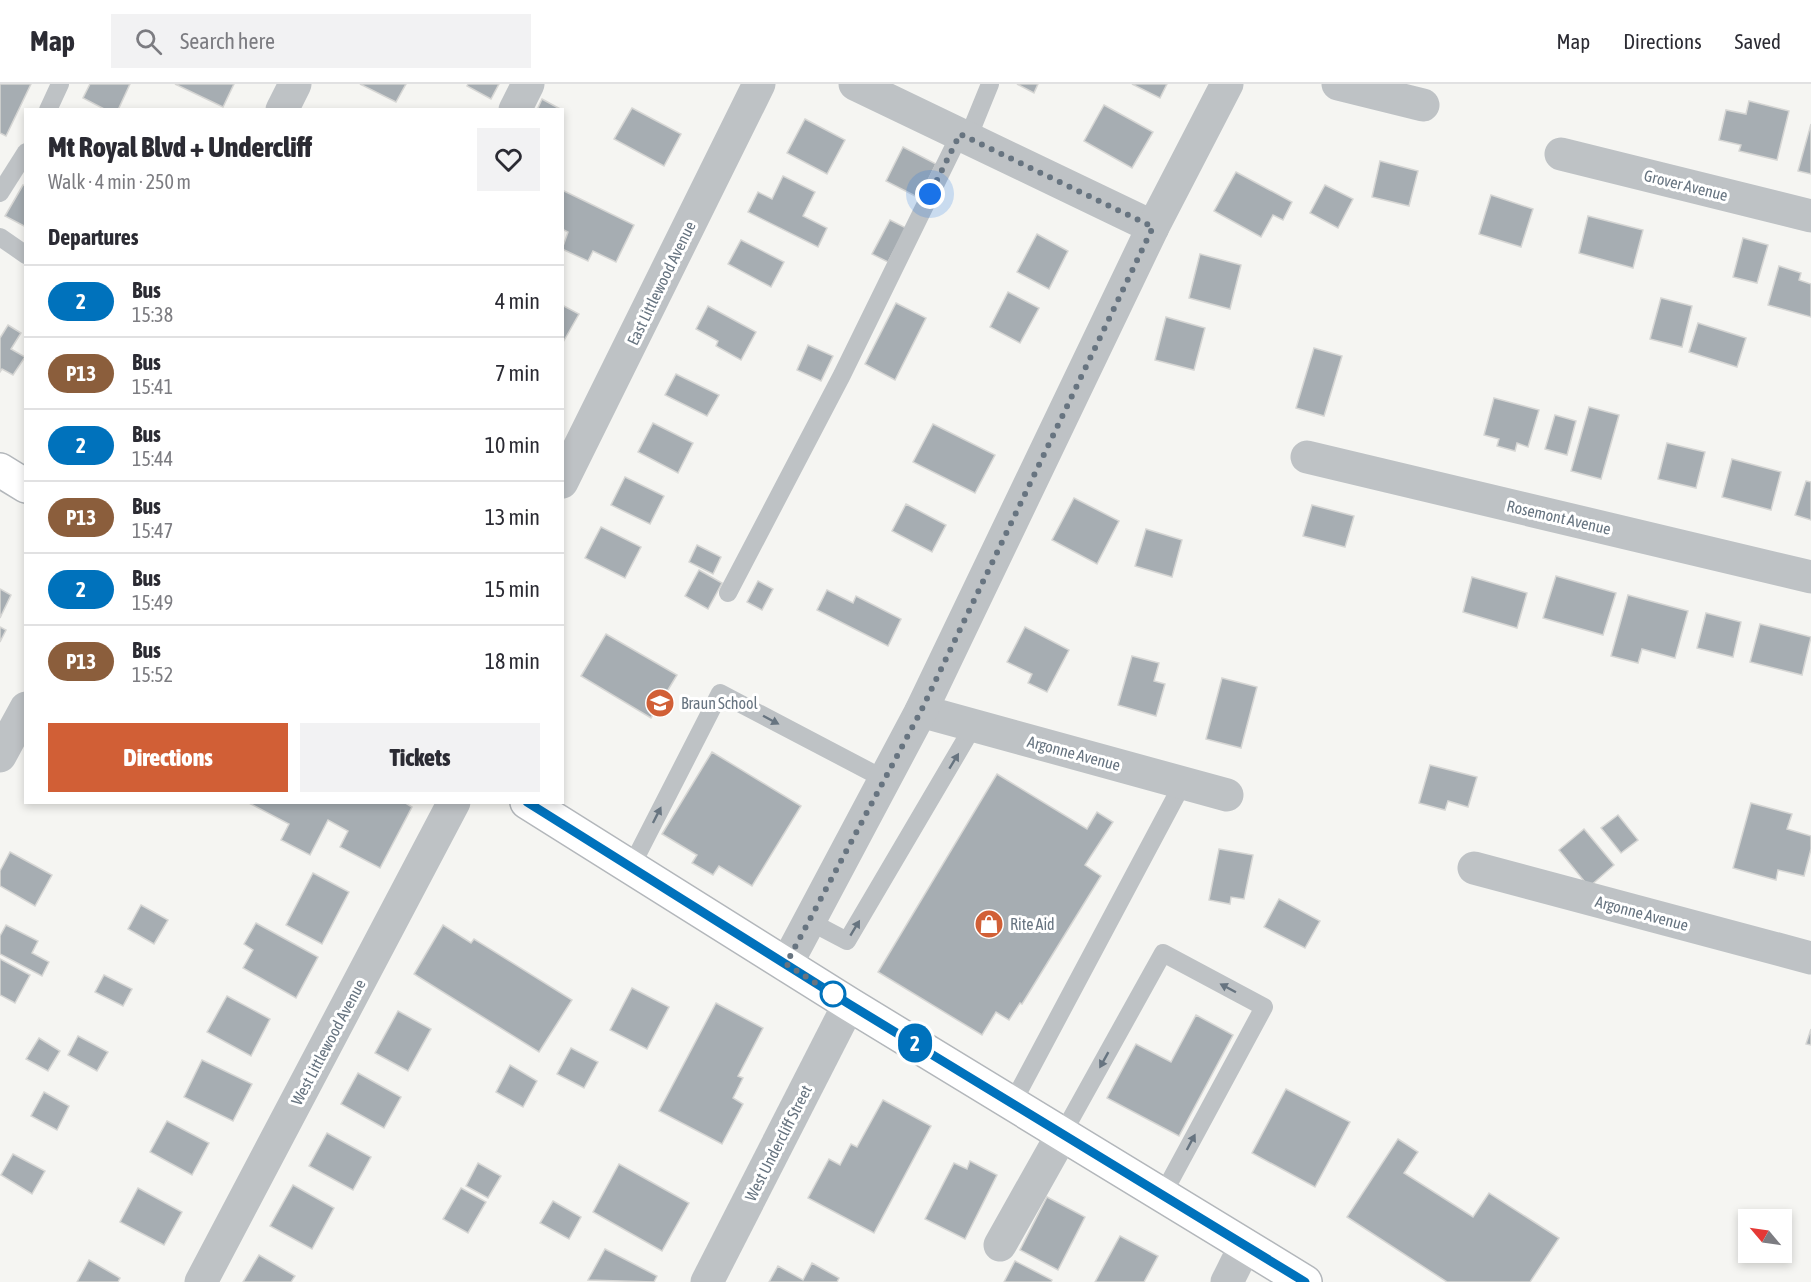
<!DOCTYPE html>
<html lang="en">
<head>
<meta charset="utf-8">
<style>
	body { margin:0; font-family:"Asap Condensed",sans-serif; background:#f2f2f3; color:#2b2b33; height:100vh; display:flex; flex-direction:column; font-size:22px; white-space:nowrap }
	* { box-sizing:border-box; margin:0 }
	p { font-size:20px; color:#7c7c81 }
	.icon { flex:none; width:33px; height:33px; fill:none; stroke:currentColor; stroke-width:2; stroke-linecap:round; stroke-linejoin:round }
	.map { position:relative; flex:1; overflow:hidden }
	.sheet { position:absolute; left:24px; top:24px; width:540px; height:696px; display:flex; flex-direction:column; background:#fff; border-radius:0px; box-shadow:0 3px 9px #0003 }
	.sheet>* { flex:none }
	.badge { padding:0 12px; border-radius:20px; font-size:21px; line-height:39px }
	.needle { width:39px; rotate:299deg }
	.fabs { position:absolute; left:1738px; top:1125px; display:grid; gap:12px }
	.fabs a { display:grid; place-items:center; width:54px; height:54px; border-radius:0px; background:#fff; box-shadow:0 3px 9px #0003; font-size:30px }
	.you { position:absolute; width:30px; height:30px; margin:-15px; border:4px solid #fff; border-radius:50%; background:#1a73e8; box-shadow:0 0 0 9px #1a73e833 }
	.map>.badge { position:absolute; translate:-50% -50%; box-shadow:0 0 0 3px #fff }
	h2 { padding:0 24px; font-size:22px; line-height:54px }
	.round { display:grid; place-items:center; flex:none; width:63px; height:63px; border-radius:0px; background:#f2f2f3 }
	.headline { display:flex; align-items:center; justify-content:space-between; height:102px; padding:0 24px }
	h1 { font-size:28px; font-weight:800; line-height:45px }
	.action { display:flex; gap:12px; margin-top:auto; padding:12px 24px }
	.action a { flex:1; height:69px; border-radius:0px; background:#d15f36; color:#fff; font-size:24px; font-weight:800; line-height:69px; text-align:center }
	.action a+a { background:#f2f2f3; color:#2b2b33 }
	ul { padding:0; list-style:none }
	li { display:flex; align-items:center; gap:18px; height:72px; padding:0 24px; border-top:2px solid #e1e1e2 }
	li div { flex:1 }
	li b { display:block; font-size:22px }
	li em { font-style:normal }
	li .badge { min-width:66px; font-weight:700; text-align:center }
	header { display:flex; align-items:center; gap:36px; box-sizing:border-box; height:84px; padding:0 30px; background:#fff; border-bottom:2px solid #e1e1e2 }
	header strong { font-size:28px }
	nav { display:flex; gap:33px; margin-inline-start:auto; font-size:21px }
	.search { width:420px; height:54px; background:#f2f2f3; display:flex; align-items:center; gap:15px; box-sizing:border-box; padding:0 21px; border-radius:0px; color:#7c7c81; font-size:22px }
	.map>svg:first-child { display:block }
	.building { fill:#a6adb2; stroke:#d6d6d4; stroke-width:1.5 }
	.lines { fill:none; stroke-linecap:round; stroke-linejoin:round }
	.secondary-casing { stroke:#b3b7bb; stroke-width:36 }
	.lane { stroke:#bec2c5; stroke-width:18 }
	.street { stroke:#bec2c5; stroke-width:33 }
	.secondary { stroke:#fff; stroke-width:33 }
	.oneway { fill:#677480 }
	.line-casing { stroke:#fff; stroke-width:14 }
	.line { stroke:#0072bc; stroke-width:9 }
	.walk { stroke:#677480; stroke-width:6; stroke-dasharray:0 10.8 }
	.stop-dot { fill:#fff; stroke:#0072bc; stroke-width:3 }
	.labels { text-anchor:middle; stroke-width:6; stroke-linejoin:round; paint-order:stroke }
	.street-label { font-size:16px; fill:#677480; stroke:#fff }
	.poi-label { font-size:16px; fill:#677480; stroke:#fff; text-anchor:start }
</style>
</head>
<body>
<header>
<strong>Map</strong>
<div class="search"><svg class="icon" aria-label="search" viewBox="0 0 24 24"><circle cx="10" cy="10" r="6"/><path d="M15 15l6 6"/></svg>Search here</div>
<nav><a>Map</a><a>Directions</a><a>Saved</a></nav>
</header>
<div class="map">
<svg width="1811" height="1198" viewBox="0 0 1811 1198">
	<rect width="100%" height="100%" fill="#f5f5f2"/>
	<!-- building -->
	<g class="building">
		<polygon points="0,0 31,0 6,52 0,49"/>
		<polygon points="90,0 130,0 118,26 106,26 83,14"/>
		<polygon points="175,0 234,0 223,23"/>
		<polygon points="360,0 406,0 396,18"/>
		<polygon points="468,0 499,0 491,15 467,2"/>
		<polygon points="1017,0 1038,0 1034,9"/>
		<polygon points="1132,0 1167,0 1160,14"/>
		<polygon points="542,15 562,26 537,26"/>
		<polygon points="1749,17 1789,27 1777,76 1739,67 1741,61 1719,56 1726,26 1746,30"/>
		<polygon points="1104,21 1153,48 1132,84 1084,57"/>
		<polygon points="632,24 681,50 664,82 614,55"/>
		<polygon points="805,35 845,56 827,90 787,69"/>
		<polygon points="1811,40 1811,90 1798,87"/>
		<polygon points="903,63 936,80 919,114 886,97"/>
		<polygon points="1380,77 1418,87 1409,122 1372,113"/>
		<polygon points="1236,88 1292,118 1283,136 1273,131 1261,153 1214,127"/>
		<polygon points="783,92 815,108 803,132 827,144 818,163 748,128 758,108 772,115"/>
		<polygon points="23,101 26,102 26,143 5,132"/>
		<polygon points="1325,101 1353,115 1338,144 1310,129"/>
		<polygon points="562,106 634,141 616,178 593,167 588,177 562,165 568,148 562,145"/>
		<polygon points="1491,111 1533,125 1521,163 1479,150"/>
		<polygon points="1588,132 1643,146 1633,184 1579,169"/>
		<polygon points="890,136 906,144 888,178 872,170"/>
		<polygon points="1037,150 1068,167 1049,205 1017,188"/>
		<polygon points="1743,154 1768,161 1757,199 1733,193"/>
		<polygon points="741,156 784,178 771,203 728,180"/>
		<polygon points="1200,170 1241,181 1230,225 1189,214"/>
		<polygon points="1779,182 1801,189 1799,196 1811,200 1811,233 1768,221"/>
		<polygon points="1008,208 1039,224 1020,259 990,243"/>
		<polygon points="1661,214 1692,222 1682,263 1650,255"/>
		<polygon points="896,219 926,234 895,296 865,280"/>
		<polygon points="562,221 579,230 562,260"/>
		<polygon points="708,222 756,248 741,276 716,262 718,257 696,245"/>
		<polygon points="1166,233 1205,244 1194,286 1155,276"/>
		<polygon points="1698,239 1746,254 1737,283 1689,268"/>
		<polygon points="8,241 21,249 11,265 25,273 13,291 2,285 0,288 0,254"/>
		<polygon points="808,261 833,272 821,297 797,286"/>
		<polygon points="1314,264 1342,272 1324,332 1296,324"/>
		<polygon points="676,290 719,311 707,332 665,311"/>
		<polygon points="1494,314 1539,326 1528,363 1517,359 1515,367 1497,362 1499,355 1484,351"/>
		<polygon points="1589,323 1619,331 1601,395 1571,387"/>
		<polygon points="1555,331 1576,337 1567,371 1545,365"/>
		<polygon points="653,339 693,359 678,389 638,368"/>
		<polygon points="933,340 995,371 975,409 913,378"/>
		<polygon points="1667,359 1705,368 1696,404 1658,395"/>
		<polygon points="1732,375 1781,388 1771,426 1722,413"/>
		<polygon points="625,393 664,412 650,440 611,421"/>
		<polygon points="1806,397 1811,398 1811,436 1795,431"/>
		<polygon points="1074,414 1119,437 1097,480 1052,456"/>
		<polygon points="906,420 946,441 932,468 892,447"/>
		<polygon points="1312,421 1354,432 1345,463 1303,452"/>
		<polygon points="601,443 641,463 625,494 585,474"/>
		<polygon points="1146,445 1182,456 1172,493 1135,482"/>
		<polygon points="697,461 721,473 713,490 689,478"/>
		<polygon points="699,486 722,499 708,525 685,512"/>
		<polygon points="1556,492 1616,509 1603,551 1543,534"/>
		<polygon points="1472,493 1527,509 1517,544 1463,528"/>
		<polygon points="758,497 773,505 762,526 747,518"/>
		<polygon points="0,505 11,511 0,534"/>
		<polygon points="827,506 853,519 856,512 901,535 888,562 817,526"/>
		<polygon points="1628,511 1688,527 1675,574 1642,565 1638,579 1611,572"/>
		<polygon points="1706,529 1741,538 1733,573 1697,564"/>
		<polygon points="1760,540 1811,553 1802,591 1750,578"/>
		<polygon points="0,543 6,546 0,558"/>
		<polygon points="1025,543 1069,566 1047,608 1028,599 1032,590 1007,578"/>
		<polygon points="606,550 677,591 651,634 581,592"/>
		<polygon points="1132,572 1159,579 1154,597 1165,600 1156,632 1118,621"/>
		<polygon points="1222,594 1257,603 1241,664 1206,655"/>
		<polygon points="712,668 801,722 752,802 719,782 713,791 692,779 697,771 662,750"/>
		<polygon points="1430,681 1477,693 1468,723 1448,717 1445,726 1419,719"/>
		<polygon points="997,690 1087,745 1097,728 1113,738 1085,781 1101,792 1022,920 1020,919 1009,936 996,928 982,951 878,888"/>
		<polygon points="247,718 404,718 412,723 380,784 340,763 348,747 328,736 310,771 281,756 289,740"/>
		<polygon points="1751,719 1792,730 1787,745 1811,752 1811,765 1804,792 1778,786 1776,796 1733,784"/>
		<polygon points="1618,731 1638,756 1621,769 1601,744"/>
		<polygon points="1584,745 1614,781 1589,803 1559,766"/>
		<polygon points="1219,765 1253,771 1244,815 1231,813 1230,820 1209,816"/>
		<polygon points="10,768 52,791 35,822 0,802 0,787"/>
		<polygon points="313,789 349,808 322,860 286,841"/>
		<polygon points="1279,815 1320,837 1305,864 1264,843"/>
		<polygon points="141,821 168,836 154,860 128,845"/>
		<polygon points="256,839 318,873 296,914 243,884 253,866 244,860"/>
		<polygon points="6,841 38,857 32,869 49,878 42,892 0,870 0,852"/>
		<polygon points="443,841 471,859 474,855 572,916 539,968 414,890"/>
		<polygon points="0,875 30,891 15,919 0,911"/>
		<polygon points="104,891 132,905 123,922 95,908"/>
		<polygon points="632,904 669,923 647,965 610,946"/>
		<polygon points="227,912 270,935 251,972 207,948"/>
		<polygon points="716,919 763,944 738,992 743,994 733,1014 743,1020 722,1060 659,1027"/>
		<polygon points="398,927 431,945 408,987 375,969"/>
		<polygon points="1196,931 1233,951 1179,1052 1107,1014 1136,960 1171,978"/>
		<polygon points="1811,945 1811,961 1806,960"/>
		<polygon points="78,952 108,968 97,987 68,971"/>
		<polygon points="39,954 60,967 48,987 26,975"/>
		<polygon points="571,964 598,978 584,1004 557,990"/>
		<polygon points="202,976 252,1000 233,1037 184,1013"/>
		<polygon points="510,981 537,997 523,1023 496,1008"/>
		<polygon points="358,989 401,1013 384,1044 341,1020"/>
		<polygon points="1286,1005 1350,1038 1315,1103 1252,1069"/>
		<polygon points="44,1008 69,1022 57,1046 31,1032"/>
		<polygon points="883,1016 931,1042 874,1149 808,1114 829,1075 840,1081 851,1060 857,1063"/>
		<polygon points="167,1037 209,1059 192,1091 150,1068"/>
		<polygon points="327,1049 371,1073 353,1106 309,1082"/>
		<polygon points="1398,1055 1418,1068 1404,1089 1473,1133 1489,1109 1559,1154 1530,1198 1447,1198 1347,1133"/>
		<polygon points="13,1070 45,1087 32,1110 1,1091"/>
		<polygon points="970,1077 997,1091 965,1155 925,1135 954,1079 967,1085"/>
		<polygon points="478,1079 501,1092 488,1114 466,1102"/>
		<polygon points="619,1080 689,1119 662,1167 593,1128"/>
		<polygon points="293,1101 334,1124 312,1165 270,1142"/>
		<polygon points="138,1104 182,1128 164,1161 120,1138"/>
		<polygon points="461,1104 486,1118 468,1149 443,1135"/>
		<polygon points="1047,1113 1085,1133 1058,1186 1020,1166"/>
		<polygon points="553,1117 581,1133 569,1155 540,1139"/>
		<polygon points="1120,1152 1158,1172 1144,1198 1095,1198"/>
		<polygon points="605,1165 657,1192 654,1198 588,1196"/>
		<polygon points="259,1171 295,1192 291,1198 243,1198"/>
		<polygon points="89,1176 120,1194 118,1198 77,1198"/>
		<polygon points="1015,1177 1052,1196 1051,1198 1004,1198"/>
		<polygon points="812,1179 839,1194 837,1198 769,1198 778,1182 803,1196"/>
	</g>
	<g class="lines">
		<!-- secondary casing -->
		<g class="secondary-casing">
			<g id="secondary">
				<polyline points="0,386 26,402"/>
				<polyline points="527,718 849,920 1305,1198"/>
			</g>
		</g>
		<!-- lane -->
		<g class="lane">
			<polyline points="48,26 60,0"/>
			<polyline points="968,54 990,0"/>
			<polyline points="0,109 26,68"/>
			<polyline points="0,153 26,171"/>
			<polyline points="728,509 842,291 960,50"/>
			<polyline points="631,783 720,609 884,695"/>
			<polyline points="809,837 847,857 974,641"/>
			<polyline points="1013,1018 1183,699"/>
			<polyline points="1063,1049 1163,869 1264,923 1163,1110"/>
		</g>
		<!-- street -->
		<g class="street">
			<polyline points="855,0 1153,143"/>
			<polyline points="1338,0 1423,21"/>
			<polyline points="282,26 295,0"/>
			<polyline points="515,26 528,0"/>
			<polyline points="1561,70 1811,132"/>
			<polyline points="1307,373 1811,493"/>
			<polyline points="562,398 759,0"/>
			<polyline points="921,627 1227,711"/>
			<polyline points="0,672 26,624"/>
			<polyline points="1474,784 1811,874"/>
			<polyline points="786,881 921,627 1153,143 1227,0"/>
			<polyline points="1000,1161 1063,1049"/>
			<polyline points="201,1198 454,718"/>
			<polyline points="707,1198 849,920"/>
			<polyline points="1227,1198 1245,1162"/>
		</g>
		<!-- secondary -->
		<use href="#secondary" class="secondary"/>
	</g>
	<!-- one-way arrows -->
	<defs><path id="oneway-solid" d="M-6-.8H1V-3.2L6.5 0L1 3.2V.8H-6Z" transform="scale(1.5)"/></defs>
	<g class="oneway">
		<use href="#oneway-solid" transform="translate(771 636) rotate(28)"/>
		<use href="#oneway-solid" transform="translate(954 677) rotate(-59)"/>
		<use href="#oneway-solid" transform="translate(657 731) rotate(-63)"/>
		<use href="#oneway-solid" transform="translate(855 844) rotate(-59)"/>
		<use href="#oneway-solid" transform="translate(1228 904) rotate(-152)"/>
		<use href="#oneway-solid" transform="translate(1104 976) rotate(119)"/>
		<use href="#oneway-solid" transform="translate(1191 1058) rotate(-62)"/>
	</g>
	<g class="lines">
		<!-- line casing -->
		<g class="line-casing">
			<polyline id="line" points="527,718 849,920 1305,1198"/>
		</g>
		<!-- line -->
		<use href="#line" class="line"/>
		<!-- walk -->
		<polyline class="walk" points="833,910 786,880 921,627 1153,143 960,50 930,110"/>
	</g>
	<!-- icons -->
	<defs>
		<g id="school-disc" transform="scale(1.5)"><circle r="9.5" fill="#d15f36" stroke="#fff"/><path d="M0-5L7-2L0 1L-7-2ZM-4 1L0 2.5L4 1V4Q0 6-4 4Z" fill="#fff"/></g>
		<g id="shop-disc" transform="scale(1.5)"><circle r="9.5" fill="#d15f36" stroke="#fff"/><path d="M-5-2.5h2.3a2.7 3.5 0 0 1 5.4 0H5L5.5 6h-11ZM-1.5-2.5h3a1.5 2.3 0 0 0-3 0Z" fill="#fff"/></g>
	</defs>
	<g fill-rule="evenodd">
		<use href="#school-disc" x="660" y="619"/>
		<use href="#shop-disc" x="989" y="840"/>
	</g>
	<!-- markers -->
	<circle class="stop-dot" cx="833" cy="910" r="12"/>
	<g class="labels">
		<!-- street labels -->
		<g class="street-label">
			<text transform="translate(1686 101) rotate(14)" y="6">Grover Avenue</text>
			<text transform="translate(661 199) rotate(-64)" y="6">East Littlewood Avenue</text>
			<text transform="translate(1559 433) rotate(13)" y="6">Rosemont Avenue</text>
			<text transform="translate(1074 669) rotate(15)" y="6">Argonne Avenue</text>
			<text transform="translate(1642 829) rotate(15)" y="6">Argonne Avenue</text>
			<text transform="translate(328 958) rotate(-62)" y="6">West Littlewood Avenue</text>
			<text transform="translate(778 1059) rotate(-63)" y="6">West Undercliff Street</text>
		</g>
		<!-- poi labels -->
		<g class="poi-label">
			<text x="681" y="625">Braun School</text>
			<text x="1010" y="846">Rite Aid</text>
		</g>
	</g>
</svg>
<div class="fabs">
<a><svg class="needle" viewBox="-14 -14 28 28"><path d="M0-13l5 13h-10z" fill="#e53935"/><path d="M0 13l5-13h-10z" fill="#7c7c81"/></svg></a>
</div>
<div class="you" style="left:930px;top:110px"></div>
<b class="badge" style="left:915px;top:959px;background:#0072bc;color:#fff">2</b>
<section class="sheet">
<div class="headline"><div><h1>Mt Royal Blvd + Undercliff</h1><p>Walk · 4 min · 250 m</p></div><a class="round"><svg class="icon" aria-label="heart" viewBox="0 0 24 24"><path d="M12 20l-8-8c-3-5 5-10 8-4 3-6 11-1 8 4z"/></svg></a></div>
<h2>Departures</h2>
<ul>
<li><span class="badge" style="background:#0072bc;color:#fff">2</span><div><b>Bus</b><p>15:38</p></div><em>4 min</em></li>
<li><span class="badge" style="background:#8b5e3c;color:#fff">P13</span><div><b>Bus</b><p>15:41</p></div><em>7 min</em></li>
<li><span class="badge" style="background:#0072bc;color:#fff">2</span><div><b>Bus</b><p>15:44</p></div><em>10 min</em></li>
<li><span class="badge" style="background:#8b5e3c;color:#fff">P13</span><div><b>Bus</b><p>15:47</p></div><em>13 min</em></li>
<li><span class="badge" style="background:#0072bc;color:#fff">2</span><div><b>Bus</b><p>15:49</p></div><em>15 min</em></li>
<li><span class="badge" style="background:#8b5e3c;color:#fff">P13</span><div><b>Bus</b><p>15:52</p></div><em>18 min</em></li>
</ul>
<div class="action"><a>Directions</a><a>Tickets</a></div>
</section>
</div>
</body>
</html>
